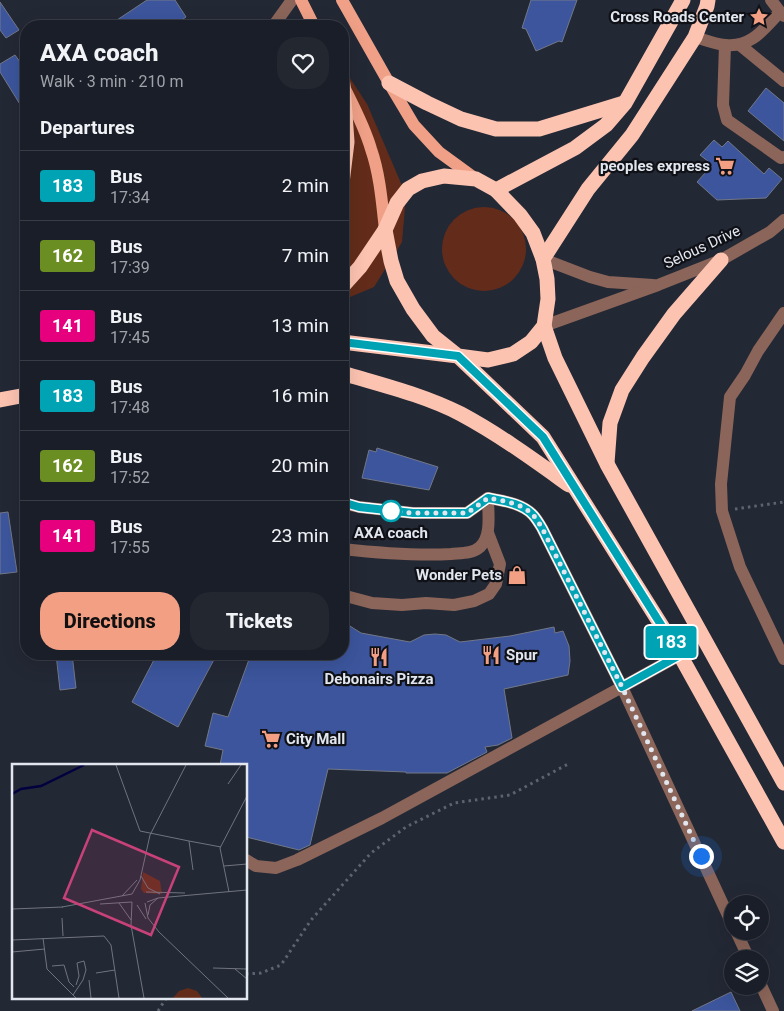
<!DOCTYPE html>
<html lang="en">
<head>
<meta charset="utf-8">
<style>
	body { margin:0; font-family:Roboto,sans-serif; background:#232730; color:#f1f3f6; height:100vh; display:flex; flex-direction:column; font-size:19px; white-space:nowrap }
	* { box-sizing:border-box; margin:0 }
	p { font-size:16px; color:#9fa2a8 }
	.icon { flex:none; width:28px; height:28px; fill:none; stroke:currentColor; stroke-width:2; stroke-linecap:round; stroke-linejoin:round }
	.map { position:relative; flex:1; overflow:hidden }
	.drawer { position:absolute; left:20px; top:20px; width:329px; height:640px; display:flex; flex-direction:column; background:#1a1e28; border-radius:20px; box-shadow:0 5px 20px #0002,0 0 0 1px #383c45 }
	.drawer>* { flex:none }
	.badge { padding:0 10px; border-radius:4px; font-size:18px; line-height:32px }
	.fabs { position:absolute; left:724px; top:895px; display:grid; gap:10px }
	.fabs a { display:grid; place-items:center; width:45px; height:45px; border-radius:50%; background:#1a1e28; box-shadow:0 5px 20px #0002,0 0 0 1px #383c45; font-size:25px }
	.you { position:absolute; width:25px; height:25px; margin:-12px; border:4px solid #fff; border-radius:50%; background:#1a73e8; box-shadow:0 0 0 8px #1a73e833 }
	.map>.badge { position:absolute; translate:-50% -50%; box-shadow:0 0 0 2px #fff }
	h2 { padding:0 20px; font-size:19px; line-height:45px }
	.round { display:grid; place-items:center; flex:none; width:52px; height:52px; border-radius:20px; background:#232730 }
	.summary { display:flex; align-items:center; justify-content:space-between; height:85px; padding:0 20px }
	h1 { font-size:24px; font-weight:800; line-height:38px }
	.primary-button { display:flex; gap:10px; margin-top:auto; padding:10px 20px }
	.primary-button a { flex:1; height:58px; border-radius:20px; background:#f39f84; color:#111; font-size:20px; font-weight:800; line-height:58px; text-align:center }
	.primary-button a+a { background:#232730; color:#f1f3f6 }
	ul { padding:0; list-style:none }
	li { display:flex; align-items:center; gap:15px; height:70px; padding:0 20px; border-top:1px solid #383c45 }
	li div { flex:1 }
	li b { display:block; font-size:19px }
	li em { font-style:normal }
	li .badge { min-width:55px; font-weight:700; text-align:center }
	.map>svg:first-child { display:block }
	.green { fill:#632c1a }
	.building { fill:#3c559c; stroke:#727888 }
	.lines { fill:none; stroke-linecap:round; stroke-linejoin:round }
	.path { stroke:#5e636f; stroke-width:3; stroke-dasharray:2.5 4; stroke-linecap:butt }
	.minor { stroke:#8b6559; stroke-width:12 }
	.major { stroke:#efa087; stroke-width:12 }
	.highway { stroke:#fdc3b1; stroke-width:15 }
	.line-casing { stroke:#fff; stroke-width:11 }
	.line { stroke:#00a3b4; stroke-width:8 }
	.walk { stroke:#e2e6ee; stroke-width:5; stroke-dasharray:0 9 }
	.stop-dot { fill:#fff; stroke:#00a3b4; stroke-width:2.5 }
	.labels { text-anchor:middle; stroke-width:4.5; stroke-linejoin:round; paint-order:stroke }
	.poi-label { font-size:15px; font-weight:bold; fill:#e2e6ee; stroke:#0f1117; text-anchor:end }
	.street-label { font-size:15px; fill:#e2e6ee; stroke:#0f1117 }
	.stop-label { font-size:15px; font-weight:bold; fill:#e2e6ee; stroke:#0f1117 }
	.inset-river { fill:none; stroke:#030040; stroke-width:2.5 }
	.inset-road { fill:none; stroke:#6f747f; stroke-width:1 }
	.view { fill:#c84178; fill-opacity:0.15; stroke:#c84178; stroke-width:2.5 }
	.inset-edge { fill:none; stroke:#e2e6ee; stroke-width:2.5 }
</style>
</head>
<body>
<div class="map">
<svg width="784" height="1011" viewBox="0 0 784 1011">
	<rect width="100%" height="100%" fill="#232835"/>
	<!-- green -->
	<g class="green">
		<polygon points="342,66 367,104 406,195 402,242 374,287 343,300"/>
		<circle cx="484" cy="249" r="42"/>
	</g>
	<!-- building -->
	<g class="building">
		<polygon points="147,0 175,0 186,17 173,26 108,26"/>
		<polygon points="531,0 577,0 562,42 559,41 536,51 526,29 522,28"/>
		<polygon points="0,2 19,30 6,38 0,30"/>
		<polygon points="15,55 20,62 26,59 26,114 0,72 0,64"/>
		<polygon points="766,88 784,103 784,141 748,111"/>
		<polygon points="714,140 722,147 728,141 764,174 769,168 782,179 766,198 717,200 697,182 706,172 703,169 709,162 700,155"/>
		<polygon points="377,448 438,467 429,490 362,478 369,450 376,452"/>
		<polygon points="8,512 17,572 0,574 0,513"/>
		<polygon points="342,621 361,633 410,642 424,635 435,634 446,635 460,642 510,636 554,627 555,633 563,631 569,646 570,661 568,675 504,689 512,738 498,745 485,747 487,752 447,773 406,773 406,772 328,769 310,845 299,850 246,837 246,765 220,765 223,750 205,746 213,713 228,717 251,654 342,654"/>
		<polygon points="56,654 72,654 76,688 60,690"/>
		<polygon points="157,654 217,654 178,727 132,702"/>
		<polygon points="731,992 740,1011 692,1011"/>
	</g>
	<g class="lines">
		<!-- path -->
		<g class="path">
			<polyline points="735,509 784,502"/>
			<polyline points="246,974 261,973 281,965 311,920 371,853 406,827 454,803 510,795 570,763"/>
			<polyline points="158,1011 167,997"/>
		</g>
		<!-- minor -->
		<g class="minor">
			<polyline points="771,0 780,12 784,16"/>
			<polyline points="271,26 274,25 292,0"/>
			<path d="M695 37C705 40 715 44 725 45 751 48 764 29 780 12"/>
			<polyline points="725,45 723,105 727,120 781,158 784,157"/>
			<polyline points="740,45 784,81"/>
			<polyline points="543,259 590,277 608,282 653,285"/>
			<polyline points="784,313 758,351 745,375 730,397 721,484 722,511 740,567 784,659"/>
			<polyline points="544,326 658,285 721,260 770,232 784,220"/>
			<path d="M342 503 359 507 413 513H467L488 498C503 501 522 503 533 515 536 518 539 523 542 528L622 687 680 655"/>
			<path d="M342 549C379 553 414 556 451 554 461 553 472 554 480 547 492 536 488 513 488 498"/>
			<polyline points="342,595 372,603 402,605 426,603 454,605 474,601 489,594 496,584 500,564 488,533"/>
			<polyline points="246,860 256,866 276,868 297,860 382,818 622,687 732,924"/>
			<polyline points="736,931 749,959"/>
			<polyline points="760,983 773,1011"/>
		</g>
		<!-- major -->
		<g class="major">
			<polyline points="301,0 314,26"/>
			<polyline points="342,0 389,83 414,125 439,152 476,179"/>
			<path d="M345 89C355 109 365 128 371 149 380 175 382 203 385 230"/>
		</g>
		<!-- highway -->
		<g class="highway">
			<polyline points="389,83 427,103 461,119 496,129 539,129 624,103"/>
			<polygon points="444,176 476,179 496,190 520,215 533,233 543,259 547,279 548,299 544,326 531,342 513,354 488,360 458,356 433,336 413,309 397,281 391,261 385,230 397,203 408,189 422,181"/>
			<polyline points="342,183 347,142 343,85"/>
			<polyline points="496,190 575,148 606,125 625,103 683,0"/>
			<polyline points="543,259 588,189 632,135 695,37 707,6 708,0"/>
			<polyline points="342,287 360,267 385,230"/>
			<polyline points="544,326 555,358 607,464 784,783"/>
			<polyline points="342,342 458,356 543,437 680,655 784,842"/>
			<path d="M342 373C382 385 424 395 461 414 500 435 534 460 569 485"/>
			<polyline points="0,400 26,395"/>
			<polyline points="607,463 610,423 622,390 643,357 674,314 721,260"/>
		</g>
	</g>
	<g class="lines">
		<!-- line casing -->
		<g class="line-casing">
			<path id="line" d="M342 342 458 356 543 437 680 655 622 687 542 528C539 523 536 518 533 515 522 503 503 501 488 498L467 513H413L359 507 342 502"/>
		</g>
		<!-- line -->
		<use href="#line" class="line"/>
		<!-- walk -->
		<path class="walk" d="M391 511 413 513H467L488 498C503 501 522 503 533 515 536 518 539 523 542 528L622 687 701 856"/>
	</g>
	<!-- icons -->
	<defs>
		<g id="sight-bare" transform="scale(1.5)"><path d="M0-6L1.8-2.2L6-1.7L2.9 1.2L3.7 5.4L0 3.3L-3.7 5.4L-2.9 1.2L-6-1.7L-1.8-2.2Z" fill="#f39f84" stroke="#0f1117" stroke-width="2.5" paint-order="stroke"/></g>
		<g id="supermarket-bare" transform="scale(1.5)"><path d="M-6-5.5h2.5l.6 2H6L4.5 2H-2.5L-4.4-4H-6ZM-1.5 3.2a1.3 1.3 0 1 0 .1 0ZM3 3.2a1.3 1.3 0 1 0 .1 0Z" fill="#f39f84" stroke="#0f1117" stroke-width="2.5" paint-order="stroke"/></g>
		<g id="shop-bare" transform="scale(1.5)"><path d="M-5-2.5h2.3a2.7 3.5 0 0 1 5.4 0H5L5.5 6h-11ZM-1.5-2.5h3a1.5 2.3 0 0 0-3 0Z" fill="#f39f84" stroke="#0f1117" stroke-width="2.5" paint-order="stroke"/></g>
		<g id="restaurant-bare" transform="scale(1.5)"><path d="M-5-6h1v4h1v-4h1v4h1v-4h1v5L-1.5 .5V6h-2V.5L-5-1ZM5-6V6H3V1.5H1.5Q1.5-4 5-6Z" fill="#f39f84" stroke="#0f1117" stroke-width="2.5" paint-order="stroke"/></g>
	</defs>
	<g fill-rule="evenodd">
		<use href="#sight-bare" x="759" y="17"/>
		<use href="#supermarket-bare" x="725" y="166"/>
		<use href="#shop-bare" x="517" y="575"/>
		<use href="#restaurant-bare" x="491" y="655"/>
		<use href="#restaurant-bare" x="379" y="657"/>
		<use href="#supermarket-bare" x="271" y="739"/>
	</g>
	<!-- markers -->
	<circle class="stop-dot" cx="391" cy="511" r="10"/>
	<g class="labels">
		<!-- poi labels -->
		<g class="poi-label">
			<text x="744" y="22">Cross Roads Center</text>
			<text x="710" y="171">peoples express</text>
			<text x="502" y="580">Wonder Pets</text>
			<text x="506" y="660" text-anchor="start">Spur</text>
			<text x="379" y="684" text-anchor="middle">Debonairs Pizza</text>
			<text x="286" y="744" text-anchor="start">City Mall</text>
		</g>
		<!-- street labels -->
		<g class="street-label">
			<text transform="translate(702 247) rotate(-25)" y="5">Selous Drive</text>
		</g>
		<!-- stop labels -->
		<g class="stop-label">
			<text x="391" y="538">AXA coach</text>
		</g>
	</g>
	<!-- overview -->
	<g transform="translate(12 764)">
		<rect width="235" height="235" fill="#232835"/>
		<path d="M131 108 148 117 150 130 132 129 129 125ZM176 224 185 227 190 234H161L167 227Z" fill="#632c1a"/>
		<path class="inset-river" d="M0 30 9 25 29 22 72 1"/>
		<path class="inset-road" d="M104 1 128 67 177 77M216 20 229 1M212 102 235 100M181 106 177 77 209 83M129 112 136 124 148 130M134 128 173 129M217 128 208 84 235 32M110 132 125 116M120 138 119 161 132 234M135 138 146 134 235 126M107 139 119 156M133 139 136 154 147 168 216 234M88 140 120 138M125 141 134 155M50 143 120 130 128 116 138 71 174 1M0 145 51 143M136 151 138 141 146 134M50 154 51 172M31 174 35 205 64 234M0 176 92 172 99 181 107 234M0 188 33 185M40 202 52 201 57 218 62 223M201 204 235 205M223 205 235 215M84 209 103 206M77 216 79 234M61 231 71 216 74 206 72 197 65 199 67 212 64 221"/>
		<path class="view" d="M80 66 167 103 139 171 52 134Z"/>
		<rect width="235" height="235" class="inset-edge"/>
	</g>
</svg>
<div class="fabs">
<a><svg class="icon" aria-label="locate" viewBox="0 0 24 24"><circle cx="12" cy="12" r="6"/><path d="M12 2v4M12 18v4M2 12h4M18 12h4"/></svg></a>
<a><svg class="icon" aria-label="layers" viewBox="0 0 24 24"><path d="M12 4l9 5-9 5-9-5zM3 14l9 5 9-5"/></svg></a>
</div>
<div class="you" style="left:701px;top:856px"></div>
<b class="badge" style="left:671px;top:642px;background:#00a3b4;color:#fff">183</b>
<section class="drawer">
<div class="summary"><div><h1>AXA coach</h1><p>Walk · 3 min · 210 m</p></div><a class="round"><svg class="icon" aria-label="heart" viewBox="0 0 24 24"><path d="M12 20l-8-8c-3-5 5-10 8-4 3-6 11-1 8 4z"/></svg></a></div>
<h2>Departures</h2>
<ul>
<li><span class="badge" style="background:#00a3b4;color:#fff">183</span><div><b>Bus</b><p>17:34</p></div><em>2 min</em></li>
<li><span class="badge" style="background:#6b8e23;color:#fff">162</span><div><b>Bus</b><p>17:39</p></div><em>7 min</em></li>
<li><span class="badge" style="background:#e6007e;color:#fff">141</span><div><b>Bus</b><p>17:45</p></div><em>13 min</em></li>
<li><span class="badge" style="background:#00a3b4;color:#fff">183</span><div><b>Bus</b><p>17:48</p></div><em>16 min</em></li>
<li><span class="badge" style="background:#6b8e23;color:#fff">162</span><div><b>Bus</b><p>17:52</p></div><em>20 min</em></li>
<li><span class="badge" style="background:#e6007e;color:#fff">141</span><div><b>Bus</b><p>17:55</p></div><em>23 min</em></li>
</ul>
<div class="primary-button"><a>Directions</a><a>Tickets</a></div>
</section>
</div>
</body>
</html>
